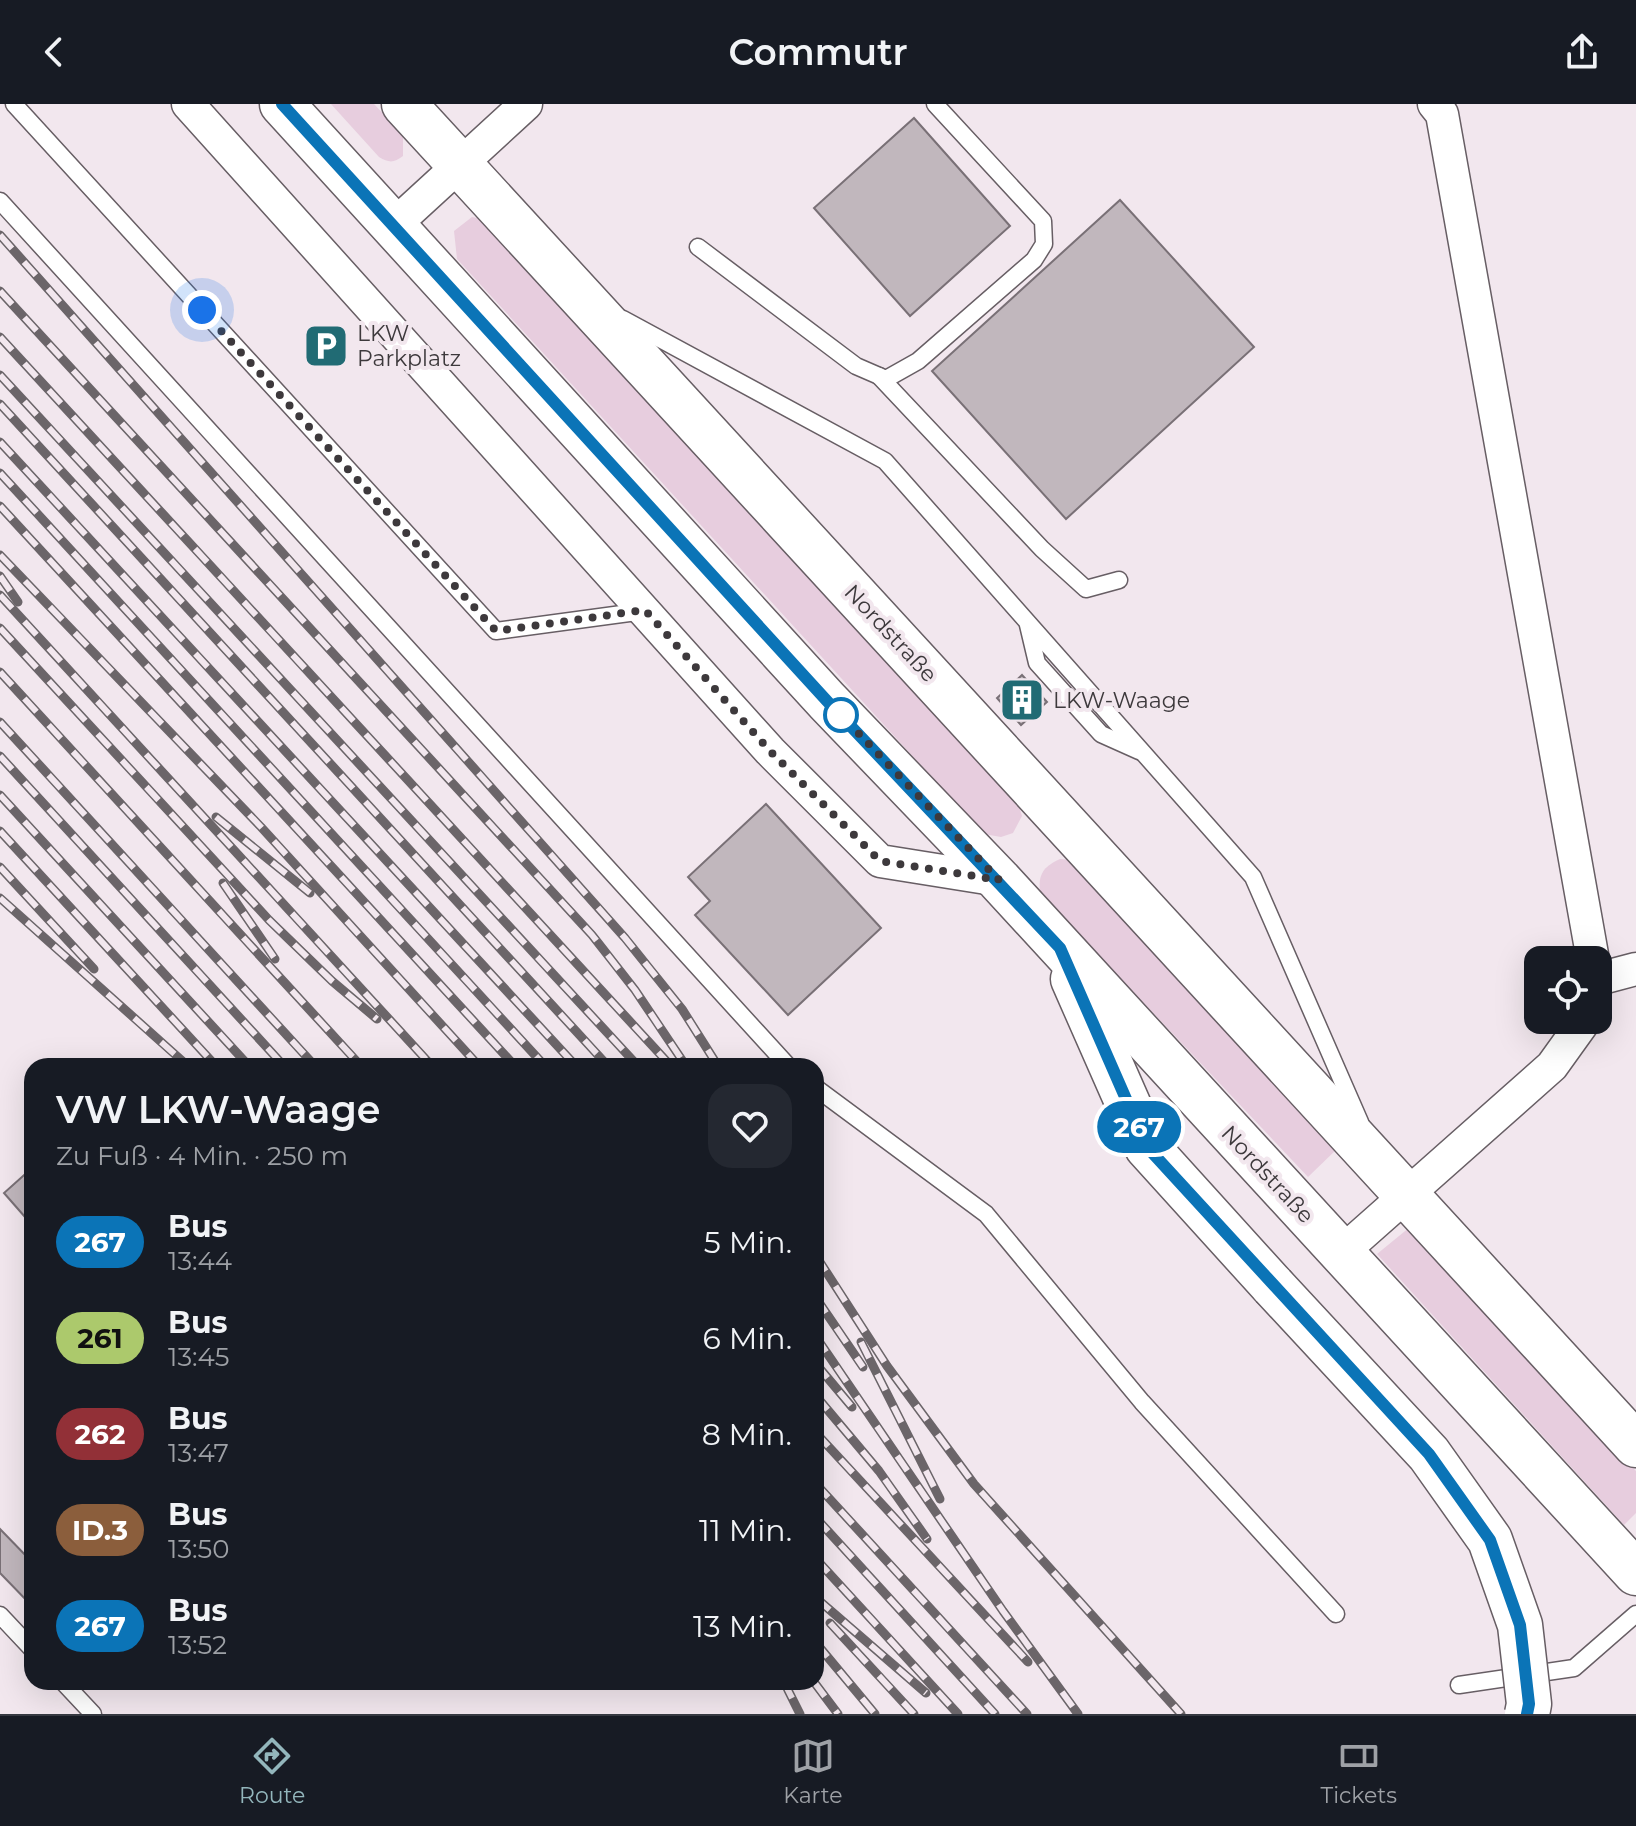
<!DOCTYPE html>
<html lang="de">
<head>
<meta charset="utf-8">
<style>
	body { margin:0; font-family:Montserrat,sans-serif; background:#242831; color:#f1f3f6; height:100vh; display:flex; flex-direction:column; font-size:30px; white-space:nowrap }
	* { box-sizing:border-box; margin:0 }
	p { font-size:26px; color:#9ea1a6 }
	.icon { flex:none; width:44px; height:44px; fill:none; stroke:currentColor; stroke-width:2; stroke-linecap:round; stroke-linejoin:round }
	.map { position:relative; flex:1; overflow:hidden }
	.side { position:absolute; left:24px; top:954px; width:800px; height:632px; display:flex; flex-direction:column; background:#171b24; border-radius:24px; box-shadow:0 8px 32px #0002 }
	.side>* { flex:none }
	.badge { padding:0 16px; border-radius:26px; font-size:28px; line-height:52px }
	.tools { position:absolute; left:1524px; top:842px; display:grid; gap:16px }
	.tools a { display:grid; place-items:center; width:88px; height:88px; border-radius:16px; background:#171b24; box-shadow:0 8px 32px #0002; font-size:40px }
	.you { position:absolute; width:40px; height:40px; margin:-20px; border:6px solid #fff; border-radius:50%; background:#1a73e8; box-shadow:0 0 0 12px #1a73e833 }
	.map>.badge { position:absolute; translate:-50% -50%; box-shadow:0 0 0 4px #fff }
	.round { display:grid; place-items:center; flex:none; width:84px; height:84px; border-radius:24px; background:#242831 }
	.summary { display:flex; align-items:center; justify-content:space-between; height:136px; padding:0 32px }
	h1 { font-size:38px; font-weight:600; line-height:60px }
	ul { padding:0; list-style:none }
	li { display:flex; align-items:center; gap:24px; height:96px; padding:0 32px }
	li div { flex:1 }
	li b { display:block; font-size:30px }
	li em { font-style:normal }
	li .badge { min-width:88px; font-weight:700; text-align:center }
	header { display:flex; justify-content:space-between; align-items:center; height:104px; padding:0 32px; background:#171b24; font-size:36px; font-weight:600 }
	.dock { display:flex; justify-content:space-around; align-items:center; height:112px; border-top:2px solid #363941; background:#171b24; font-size:22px; color:#9ea1a6 }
	.dock a { display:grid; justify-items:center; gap:4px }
	.dock .on { color:#93b6bc }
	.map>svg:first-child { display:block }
	.green { fill:#e7cdde }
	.building { fill:#c1b7bd; stroke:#797076; stroke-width:2 }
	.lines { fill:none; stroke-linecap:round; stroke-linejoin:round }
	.lane-casing { stroke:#675e64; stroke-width:19 }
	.street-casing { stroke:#675e64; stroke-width:35 }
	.secondary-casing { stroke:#675e64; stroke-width:47 }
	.lane { stroke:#fff; stroke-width:16 }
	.street { stroke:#fff; stroke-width:32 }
	.secondary { stroke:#fff; stroke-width:44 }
	.rail-casing { stroke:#6b6569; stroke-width:9 }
	.rail { stroke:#f2e7ee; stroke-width:6; stroke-dasharray:18; stroke-linecap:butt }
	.secondary-bridge-casing { stroke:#675e64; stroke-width:47; stroke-linecap:butt }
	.secondary-bridge { stroke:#fff; stroke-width:44 }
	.line-casing { stroke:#fff; stroke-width:18 }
	.line { stroke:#0b74b7; stroke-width:12 }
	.walk { stroke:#3d393c; stroke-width:8; stroke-dasharray:0 14.4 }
	.stop-dot { fill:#fff; stroke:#0b74b7; stroke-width:4 }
	.labels { text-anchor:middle; stroke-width:8; stroke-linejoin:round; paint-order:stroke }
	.poi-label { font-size:22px; fill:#3d393c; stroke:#f2e7ee; text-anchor:start }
	.street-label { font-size:22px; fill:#3d393c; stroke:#f2e7ee }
</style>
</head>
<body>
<header><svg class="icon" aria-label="back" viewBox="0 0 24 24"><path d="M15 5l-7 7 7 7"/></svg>Commutr<svg class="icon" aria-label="share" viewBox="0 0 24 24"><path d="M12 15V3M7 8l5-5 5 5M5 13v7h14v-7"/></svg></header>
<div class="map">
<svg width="1636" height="1610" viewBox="0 0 1636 1610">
	<rect width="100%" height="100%" fill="#f2e7ee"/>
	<!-- green -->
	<g class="green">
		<path d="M331 0H374L403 31V52C394 59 389 59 379 53Z"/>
		<polygon points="472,113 488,116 1016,693 1022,712 1013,729 1001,733 984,730 457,155 454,127"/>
		<path d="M1060 755 1074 756 1338 1044 1308 1073 1040 789C1038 770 1043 763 1060 755Z"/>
		<polygon points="1410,1123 1636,1367 1636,1409 1624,1421 1377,1150"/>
	</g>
	<!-- building -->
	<g class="building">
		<polygon points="914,14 1010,122 910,212 814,104"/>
		<polygon points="1120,96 1254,243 1066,415 932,267"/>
		<polygon points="1022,571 1047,598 1021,621 997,594"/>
		<polygon points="766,700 881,824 788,911 695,811 710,797 688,773"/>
		<polygon points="32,1064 32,1121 4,1089"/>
		<polygon points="0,1425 32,1458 32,1502 0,1469"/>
	</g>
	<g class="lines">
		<!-- lane casing -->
		<g class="lane-casing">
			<g id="lane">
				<polyline points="14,0 496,527 644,507"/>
				<polyline points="0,97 788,962"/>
				<polyline points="698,143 856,262 886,275 918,257 1034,156 1044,140 1043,117 935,0"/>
				<polyline points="623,215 885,357 1253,773 1360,1018"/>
				<polyline points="879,272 1042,445 1086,485 1119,476"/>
				<polyline points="1028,521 1037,559 1101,630 1139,647"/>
				<polyline points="816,984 986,1110 1142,1298 1336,1510"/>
				<polyline points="0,1511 32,1545"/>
				<polyline points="63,1578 93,1610"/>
				<polyline points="1459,1581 1574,1564 1636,1510"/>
			</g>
		</g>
		<!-- street casing -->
		<g class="street-casing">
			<g id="street">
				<polyline points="188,0 770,647 880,757 999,776"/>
				<polyline points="1434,0 1442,10 1593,856"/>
				<polyline points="393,122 526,0"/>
				<polyline points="1598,875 1636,865"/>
				<polyline points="1341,1149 1552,962 1585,916"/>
			</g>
		</g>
		<!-- secondary casing -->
		<g class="secondary-casing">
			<g id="secondary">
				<polyline points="282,0 827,597 999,776 1636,1469"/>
				<polyline points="404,0 1636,1341"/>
				<polyline points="1073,875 1147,1043 1273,1182"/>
			</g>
		</g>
		<!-- lane -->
		<use href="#lane" class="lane"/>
		<!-- street -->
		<use href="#street" class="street"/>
		<!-- secondary -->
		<use href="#secondary" class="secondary"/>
		<!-- rail casing -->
		<g class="rail-casing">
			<g id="rail">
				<polyline points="0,131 625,834 682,905 718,962"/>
				<polyline points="0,187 592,831 635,886 686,962"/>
				<polyline points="0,233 671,962"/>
				<polyline points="0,271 638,962"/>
				<polyline points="0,300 608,962"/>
				<polyline points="0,338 576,962"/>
				<polyline points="0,369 545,962"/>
				<polyline points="0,402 515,962"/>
				<polyline points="0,451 261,723 479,962"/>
				<polyline points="0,472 18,498"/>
				<polyline points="0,491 432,962"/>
				<polyline points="0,524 269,816 332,877 377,915"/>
				<polyline points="0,568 361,962"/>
				<polyline points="0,618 315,962"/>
				<polyline points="0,652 284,962"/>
				<polyline points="0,691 249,962"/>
				<polyline points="216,713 310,789"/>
				<polyline points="0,727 216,962"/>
				<polyline points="0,763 94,865"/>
				<polyline points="223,779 275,855"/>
				<polyline points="0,794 188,962"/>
				<polyline points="816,1152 887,1262 974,1380 1181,1610"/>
				<polyline points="816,1194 863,1263"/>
				<polyline points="816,1233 1003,1507 1078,1610"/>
				<polyline points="861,1238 940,1395"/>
				<polyline points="816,1260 852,1303"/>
				<polyline points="816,1292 879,1367 927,1435"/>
				<polyline points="816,1329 1028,1558"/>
				<polyline points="816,1380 1027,1610"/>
				<polyline points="816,1414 995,1610"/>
				<polyline points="816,1455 958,1610"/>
				<polyline points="816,1494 926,1589"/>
				<polyline points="830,1519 914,1610"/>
				<polyline points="816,1539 875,1610"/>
				<polyline points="784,1578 800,1610"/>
				<polyline points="814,1578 838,1610"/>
			</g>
		</g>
		<!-- rail -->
		<use href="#rail" class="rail"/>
		<!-- secondary-bridge casing -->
		<g class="secondary-bridge-casing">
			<polyline id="secondary-bridge" points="1273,1182 1429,1350 1490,1436 1520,1521 1529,1600 1527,1610"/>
		</g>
		<!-- secondary-bridge -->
		<use href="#secondary-bridge" class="secondary-bridge"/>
	</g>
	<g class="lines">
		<!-- line casing -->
		<g class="line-casing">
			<polyline id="line" points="282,0 827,597 1060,844 1147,1043 1429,1350 1490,1436 1520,1521 1529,1600 1527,1610"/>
		</g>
		<!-- line -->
		<use href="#line" class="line"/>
		<!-- walk -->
		<polyline class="walk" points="202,206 496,527 645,506 770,647 880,757 999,776 841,611"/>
	</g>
	<!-- icons -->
	<defs>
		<g id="parking-square" transform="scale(2.3)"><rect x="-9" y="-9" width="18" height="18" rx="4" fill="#216b74" stroke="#f2e7ee"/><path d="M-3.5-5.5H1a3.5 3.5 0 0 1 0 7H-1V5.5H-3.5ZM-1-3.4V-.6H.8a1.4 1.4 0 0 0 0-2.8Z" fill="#fff"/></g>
		<g id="building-square" transform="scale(2.3)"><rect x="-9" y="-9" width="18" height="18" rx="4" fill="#216b74" stroke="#f2e7ee"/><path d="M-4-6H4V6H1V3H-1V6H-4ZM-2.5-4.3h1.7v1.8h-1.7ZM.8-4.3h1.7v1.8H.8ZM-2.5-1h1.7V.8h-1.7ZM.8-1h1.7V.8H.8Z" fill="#fff"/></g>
	</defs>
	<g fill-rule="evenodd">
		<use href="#parking-square" x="326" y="242"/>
		<use href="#building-square" x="1022" y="596"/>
	</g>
	<!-- markers -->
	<circle class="stop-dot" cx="841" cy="611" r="16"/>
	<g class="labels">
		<!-- poi labels -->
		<g class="poi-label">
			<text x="357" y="237">LKW<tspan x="357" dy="25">Parkplatz</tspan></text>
			<text x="1053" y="604">LKW-Waage</text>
		</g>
		<!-- street labels -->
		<g class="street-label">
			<text transform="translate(891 529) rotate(47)" y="8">Nordstraße</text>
			<text transform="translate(1268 1070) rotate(47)" y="8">Nordstraße</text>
		</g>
	</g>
</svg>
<div class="tools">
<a><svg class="icon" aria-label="locate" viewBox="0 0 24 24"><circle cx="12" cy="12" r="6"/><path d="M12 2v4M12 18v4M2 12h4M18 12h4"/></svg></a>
</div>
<div class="you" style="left:202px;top:206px"></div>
<b class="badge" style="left:1139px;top:1023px;background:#0b74b7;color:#fff">267</b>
<section class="side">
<div class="summary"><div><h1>VW LKW-Waage</h1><p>Zu Fuß · 4 Min. · 250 m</p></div><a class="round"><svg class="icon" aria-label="heart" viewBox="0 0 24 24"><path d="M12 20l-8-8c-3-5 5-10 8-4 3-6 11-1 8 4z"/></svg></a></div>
<ul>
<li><span class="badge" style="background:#0b74b7;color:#fff">267</span><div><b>Bus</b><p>13:44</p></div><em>5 Min.</em></li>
<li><span class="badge" style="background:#acc96c;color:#111">261</span><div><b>Bus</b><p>13:45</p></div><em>6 Min.</em></li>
<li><span class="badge" style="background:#923037;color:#fff">262</span><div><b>Bus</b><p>13:47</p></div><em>8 Min.</em></li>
<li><span class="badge" style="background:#8b5e3c;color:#fff">ID.3</span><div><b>Bus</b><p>13:50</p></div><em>11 Min.</em></li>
<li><span class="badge" style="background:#0b74b7;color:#fff">267</span><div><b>Bus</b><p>13:52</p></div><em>13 Min.</em></li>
</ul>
</section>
</div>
<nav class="dock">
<a class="on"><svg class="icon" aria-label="directions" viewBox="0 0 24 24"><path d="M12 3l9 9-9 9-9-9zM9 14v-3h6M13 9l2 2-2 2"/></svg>Route</a>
<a><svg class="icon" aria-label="map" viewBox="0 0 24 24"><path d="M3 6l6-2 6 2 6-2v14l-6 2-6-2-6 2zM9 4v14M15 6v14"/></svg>Karte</a>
<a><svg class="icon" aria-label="tickets" viewBox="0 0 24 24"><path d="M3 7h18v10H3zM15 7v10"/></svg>Tickets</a>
</nav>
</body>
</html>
